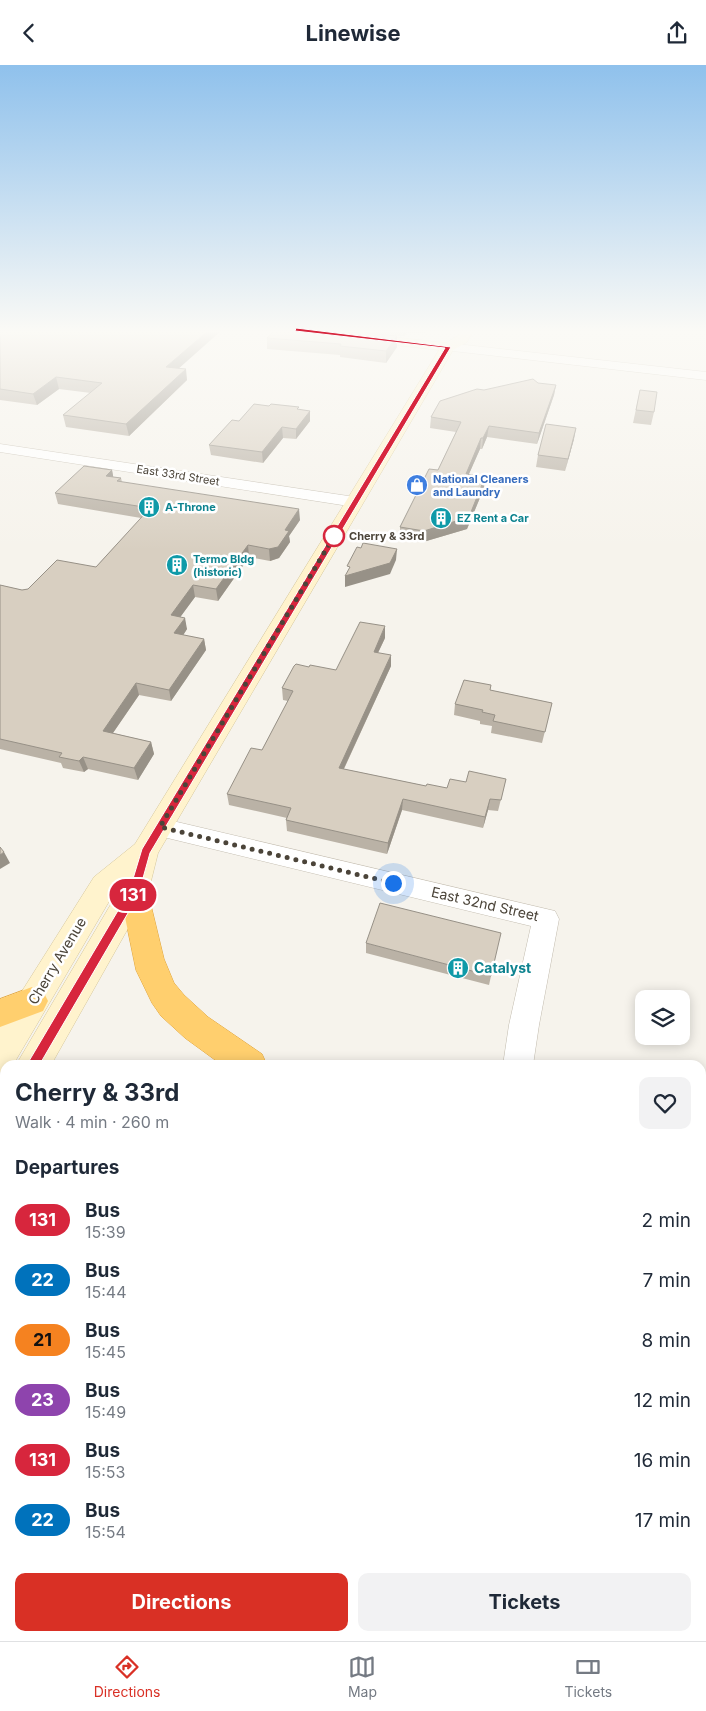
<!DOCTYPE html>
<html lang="en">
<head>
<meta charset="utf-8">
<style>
	body { margin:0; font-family:Inter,sans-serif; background:#f2f2f3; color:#1f2937; height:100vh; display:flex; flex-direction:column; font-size:19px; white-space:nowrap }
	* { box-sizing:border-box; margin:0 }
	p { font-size:16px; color:#747a83 }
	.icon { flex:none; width:28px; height:28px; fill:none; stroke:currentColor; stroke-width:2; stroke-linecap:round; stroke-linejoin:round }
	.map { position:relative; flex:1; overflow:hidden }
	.panel { position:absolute; left:0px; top:995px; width:706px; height:581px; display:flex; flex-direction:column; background:#fff; border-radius:15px 15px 0 0; box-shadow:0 2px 12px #0003 }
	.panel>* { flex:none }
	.badge { padding:0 10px; border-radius:16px; font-size:18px; line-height:32px }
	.tools { position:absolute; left:635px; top:925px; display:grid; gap:10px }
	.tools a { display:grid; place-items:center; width:55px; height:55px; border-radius:10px; background:#fff; box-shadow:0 2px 12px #0003; font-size:25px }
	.you { position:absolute; width:25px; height:25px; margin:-12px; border:4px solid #fff; border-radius:50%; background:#1a73e8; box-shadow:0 0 0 8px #1a73e833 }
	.map>.badge { position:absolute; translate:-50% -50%; box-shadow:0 0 0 2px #fff }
	h2 { padding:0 15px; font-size:19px; line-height:45px }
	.round { display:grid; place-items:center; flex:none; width:52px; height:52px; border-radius:10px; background:#f2f2f3 }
	.summary { display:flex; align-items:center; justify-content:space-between; height:85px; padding:0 15px }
	h1 { font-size:24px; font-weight:700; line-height:38px }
	.cta { display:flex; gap:10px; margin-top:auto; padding:10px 15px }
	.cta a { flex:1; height:58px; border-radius:10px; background:#d93025; color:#fff; font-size:20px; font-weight:700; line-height:58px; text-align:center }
	.cta a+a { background:#f2f2f3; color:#1f2937 }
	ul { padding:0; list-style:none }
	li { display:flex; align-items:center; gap:15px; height:60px; padding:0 15px }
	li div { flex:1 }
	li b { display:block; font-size:19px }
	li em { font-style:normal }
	li .badge { min-width:55px; font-weight:700; text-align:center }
	header { display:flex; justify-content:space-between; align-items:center; height:65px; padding:0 15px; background:#fff; font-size:22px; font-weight:700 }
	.dock { display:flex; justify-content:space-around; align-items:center; height:70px; border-top:1px solid #e0e1e3; background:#fff; font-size:14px; color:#747a83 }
	.dock a { display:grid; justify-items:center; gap:2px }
	.dock .active { color:#d93025 }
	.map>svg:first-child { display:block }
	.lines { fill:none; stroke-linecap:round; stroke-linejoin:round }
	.minor-casing { stroke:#c2bbae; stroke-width:1 }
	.secondary-casing { stroke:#d6c79b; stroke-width:1 }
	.motorway-casing { stroke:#e0a43c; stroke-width:1 }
	.minor { fill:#fff; fill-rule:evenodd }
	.secondary { fill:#fff3cd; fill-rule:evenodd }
	.motorway { fill:#ffcf6e; fill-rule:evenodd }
	.wall { fill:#bab2a6 }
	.shaded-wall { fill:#979187 }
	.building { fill:#d8cfc1; stroke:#979187 }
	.line { fill:#d7263d; stroke:#fff }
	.walk { stroke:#4b4439; stroke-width:5; stroke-dasharray:0 9 }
	.stop-dot { fill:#fff; stroke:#d7263d; stroke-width:2.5 }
	.labels { text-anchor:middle; stroke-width:5; stroke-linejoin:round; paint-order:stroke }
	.far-street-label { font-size:11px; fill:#4b4439; stroke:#fff }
	.far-shop-label { font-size:11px; font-weight:bold; fill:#366cbe; stroke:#fff; text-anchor:start }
	.far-culture-label { font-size:11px; font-weight:bold; fill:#0d838f; stroke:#fff; text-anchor:start }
	.far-stop-label { font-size:11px; font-weight:bold; fill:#4b4439; stroke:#fff; text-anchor:start }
	.street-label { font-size:14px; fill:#4b4439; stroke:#fff }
	.culture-label { font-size:14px; font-weight:bold; fill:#0d838f; stroke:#fff; text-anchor:start }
</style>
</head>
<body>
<header><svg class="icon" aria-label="back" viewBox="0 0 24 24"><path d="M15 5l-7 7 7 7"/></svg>Linewise<svg class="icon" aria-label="share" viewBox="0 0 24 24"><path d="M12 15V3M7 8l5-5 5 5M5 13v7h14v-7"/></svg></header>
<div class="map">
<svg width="706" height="1576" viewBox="0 0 706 1576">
	<rect width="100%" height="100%" fill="#f6f3ec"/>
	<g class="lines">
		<!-- minor casing -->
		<g class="minor-casing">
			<g id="minor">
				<polygon points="448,278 706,307 706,315 444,285 442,282 444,279"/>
				<polygon points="0,379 355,432 361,434 363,437 361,440 355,442 0,387"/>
				<polygon points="160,753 555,846 559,854 539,960 533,1000 503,1000 509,960 531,861 151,769 148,762 151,755"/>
			</g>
		</g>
		<!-- secondary casing -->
		<g class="secondary-casing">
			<g id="secondary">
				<polygon points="290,265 329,265 446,278 457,271 462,265 474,265 467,277 453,285 158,788 148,828 51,1000 16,1000 121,822 114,828 13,1000 5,1000 5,1005 0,1007 0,961 94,812 135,779 439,285 296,269 291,268"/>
				<polygon points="5,1031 5,1072 0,1074 0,1033"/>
			</g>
		</g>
		<!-- motorway casing -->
		<g class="motorway-casing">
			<g id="motorway">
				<polygon points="134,816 144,820 148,828 164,894 174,918 184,930 208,952 262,989 267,1000 222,1000 185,973 161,951 152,938 136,905 120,828 124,820"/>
				<polygon points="32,922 43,926 48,936 43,946 0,962 0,934"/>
				<polygon points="5,1087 5,1125 0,1127 0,1089"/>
				<polygon points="0,1494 5,1496 5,1544 0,1542"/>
				<rect x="353" y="1571" width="50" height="5"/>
			</g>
		</g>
		<!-- minor -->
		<use href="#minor" class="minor"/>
		<!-- secondary -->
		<use href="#secondary" class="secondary"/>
		<!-- motorway -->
		<use href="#motorway" class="motorway"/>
	</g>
	<!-- wall -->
	<g class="wall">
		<polygon points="0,265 179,303 187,315 129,371 66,362 63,350 91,328 59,324 37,340 0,335"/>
		<polygon points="344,265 428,265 425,268 407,268 404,271"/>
		<polygon points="267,273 397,282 386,298 340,292 340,290 267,284"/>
		<polygon points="556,320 554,330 537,379 487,372 482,384 480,384 469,409 485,412 484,423 467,464 423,477 400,474 400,462 438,405 456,367 430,363 431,352 484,325"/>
		<polygon points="640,325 654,347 651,360 633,358"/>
		<polygon points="299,345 310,346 310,356 296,374 283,373 263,398 211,390 209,380 239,356"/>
		<polygon points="574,374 565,406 536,402 538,390"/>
		<polygon points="112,405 113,412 121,413 122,417 300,455 289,471 290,477 279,493 270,496 249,492 218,536 195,532 180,552 187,564 183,570 204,574 206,585 171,636 139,630 113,668 151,677 154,689 138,715 88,704 84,707 63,703 61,698 0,684 0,520 22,525 28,524 96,502 141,453 58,439 55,428"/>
		<polygon points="385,573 378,588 391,601 344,704 426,721 447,723 466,717 506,714 498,746 488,745 483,763 402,745 387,789 287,766 286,755 287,753 229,740 227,729 262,685 288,636 283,635 282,623 309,602 336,605"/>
		<polygon points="491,620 490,625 552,638 542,678 491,668 492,661 480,659 480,656 454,650 455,639"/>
		<polygon points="366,878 491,911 489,920 366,888"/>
		<polygon points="701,1199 706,1201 706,1294 701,1293"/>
	</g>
	<!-- shaded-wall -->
	<g class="shaded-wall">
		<polygon points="209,265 222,265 168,313 166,302"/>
		<polygon points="405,265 407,265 407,268 404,271"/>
		<polygon points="397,271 397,282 386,298 386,286"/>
		<polygon points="186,304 187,315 129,371 126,359"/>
		<polygon points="56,312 59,324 37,340 33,329"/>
		<polygon points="556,320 554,330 537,379 539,368"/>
		<polygon points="310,346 310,356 296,374 296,364"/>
		<polygon points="489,361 487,372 482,384 483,373"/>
		<polygon points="282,362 283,373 263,398 262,387"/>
		<polygon points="576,363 574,374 565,406 568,394"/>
		<polygon points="481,373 480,384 464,420 466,409"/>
		<polygon points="112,405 114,416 106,411"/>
		<polygon points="485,412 484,423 467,464 423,477 424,466"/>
		<polygon points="299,444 300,455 289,471 290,477 279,493 270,496 269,484 285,465"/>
		<polygon points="248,480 249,492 218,536 216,524"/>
		<polygon points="397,484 396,495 390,509 345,522 345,511"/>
		<polygon points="193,520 195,532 173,562 171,550"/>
		<polygon points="185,553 187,564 177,580 174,568"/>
		<polygon points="385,561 385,573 373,598 374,587"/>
		<polygon points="204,574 206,585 171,636 169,625"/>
		<polygon points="391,590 391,601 339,714 339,703"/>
		<polygon points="136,618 139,630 106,678 103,666"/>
		<polygon points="151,677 154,689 138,715 134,703"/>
		<polygon points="83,692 88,704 84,707 79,696"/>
		<polygon points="403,734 402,745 387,789 388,778"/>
		<polygon points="490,734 488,745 483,763 485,752"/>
		<polygon points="4,787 10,798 0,804 0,790"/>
	</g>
	<!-- building -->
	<g class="building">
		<polygon points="0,265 209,265 166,302 186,304 126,359 63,350 102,318 56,312 33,329 0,324"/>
		<polygon points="274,265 338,265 397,271 386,286 340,281 341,279 267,273"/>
		<polygon points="533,314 538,318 556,320 539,368 489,361 483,373 481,373 466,409 485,412 469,452 424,466 400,462 429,404 438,405 461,357 431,352 440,336 477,324 484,325"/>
		<polygon points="640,325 657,327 654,347 636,345"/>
		<polygon points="254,339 269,341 271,339 299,342 297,344 310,346 296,364 282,362 262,387 209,380 232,355 239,356"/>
		<polygon points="546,359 576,363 568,394 538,390"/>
		<polygon points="84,401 112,405 106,411 121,413 117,416 299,444 285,465 289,466 278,482 269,484 248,480 216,524 193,520 171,550 185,553 174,568 204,574 169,625 136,618 103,666 151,677 134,703 83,692 79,696 59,692 62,688 0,674 0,520 22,525 28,524 57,495 96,502 150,443 55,428"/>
		<polygon points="363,478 397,484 390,498 345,511 350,502 347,501 357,482 361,483"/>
		<polygon points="360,557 385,561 374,587 391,590 339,703 426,721 427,719 447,723 450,714 466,717 469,706 506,714 501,735 490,734 485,752 403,734 388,778 286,755 291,743 227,729 251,683 262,685 293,626 282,623 294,601 296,599 309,602 310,600 336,605"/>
		<polygon points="464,615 491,620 490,625 552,638 545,667 493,656 495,650 482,647 483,645 455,639"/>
		<polygon points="0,782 4,787 0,790"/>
		<polygon points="380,838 501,868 491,911 366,878"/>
		<polygon points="701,1199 706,1201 706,1287 701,1285"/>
	</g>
	<!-- sky -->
	<linearGradient id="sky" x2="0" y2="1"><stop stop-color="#8fc1ec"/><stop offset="0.55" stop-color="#fbfaf6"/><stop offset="1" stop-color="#fbfaf6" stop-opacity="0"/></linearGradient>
	<rect width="706" height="485" fill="url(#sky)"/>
	<!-- line -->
	<polygon class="line" points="296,263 451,282 150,788 138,831 37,1004 33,1006 29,1004 27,1000 29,996 129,827 142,784 445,283 295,266"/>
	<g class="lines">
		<!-- walk -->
		<polyline class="walk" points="334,471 336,468 160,762 393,818"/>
	</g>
	<!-- icons -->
	<defs>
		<g id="shop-disc" transform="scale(1.125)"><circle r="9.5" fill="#3f7fe0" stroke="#fff"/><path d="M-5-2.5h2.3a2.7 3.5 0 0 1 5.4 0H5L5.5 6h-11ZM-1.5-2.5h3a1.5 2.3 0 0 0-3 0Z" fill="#fff"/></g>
		<g id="building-disc" transform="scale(1.125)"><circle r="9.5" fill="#0f9aa8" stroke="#fff"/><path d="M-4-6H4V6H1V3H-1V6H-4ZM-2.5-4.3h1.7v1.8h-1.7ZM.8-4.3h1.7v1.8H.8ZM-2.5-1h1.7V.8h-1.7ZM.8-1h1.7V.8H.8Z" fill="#fff"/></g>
	</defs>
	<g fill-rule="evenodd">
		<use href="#shop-disc" x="417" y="420"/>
		<use href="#building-disc" x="149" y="442"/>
		<use href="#building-disc" x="441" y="453"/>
		<use href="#building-disc" x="177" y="500"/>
		<use href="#building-disc" x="458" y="903"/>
	</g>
	<!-- markers -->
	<circle class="stop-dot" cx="334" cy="471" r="10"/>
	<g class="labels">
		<!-- far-street labels -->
		<g class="far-street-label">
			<text transform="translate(178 410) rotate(9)" y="4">East 33rd Street</text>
		</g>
		<!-- far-shop labels -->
		<g class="far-shop-label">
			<text x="433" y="418">National Cleaners<tspan x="433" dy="13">and Laundry</tspan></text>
		</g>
		<!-- far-culture labels -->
		<g class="far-culture-label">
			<text x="165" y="446">A-Throne</text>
			<text x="457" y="457">EZ Rent a Car</text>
			<text x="193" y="498">Termo Bldg<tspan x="193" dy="13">(historic)</tspan></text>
		</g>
		<!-- far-stop labels -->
		<g class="far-stop-label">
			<text x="349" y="475">Cherry &amp; 33rd</text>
		</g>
		<!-- street labels -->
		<g class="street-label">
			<text transform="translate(485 839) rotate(13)" y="5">East 32nd Street</text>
			<text transform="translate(57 896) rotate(-59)" y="5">Cherry Avenue</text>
		</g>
		<!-- culture labels -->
		<g class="culture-label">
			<text x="474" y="908">Catalyst</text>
		</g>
	</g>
</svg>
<div class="tools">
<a><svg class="icon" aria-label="layers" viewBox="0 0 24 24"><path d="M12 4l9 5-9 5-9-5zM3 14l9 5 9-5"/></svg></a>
</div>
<div class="you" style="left:393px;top:818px"></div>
<b class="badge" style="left:133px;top:830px;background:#d7263d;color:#fff">131</b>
<section class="panel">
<div class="summary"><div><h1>Cherry &amp; 33rd</h1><p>Walk · 4 min · 260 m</p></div><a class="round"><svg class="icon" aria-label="heart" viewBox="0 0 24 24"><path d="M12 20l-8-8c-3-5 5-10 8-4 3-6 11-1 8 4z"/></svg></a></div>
<h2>Departures</h2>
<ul>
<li><span class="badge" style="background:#d7263d;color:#fff">131</span><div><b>Bus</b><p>15:39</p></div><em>2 min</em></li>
<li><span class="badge" style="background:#0072bc;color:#fff">22</span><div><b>Bus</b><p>15:44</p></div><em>7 min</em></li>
<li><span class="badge" style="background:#f58220;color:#111">21</span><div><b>Bus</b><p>15:45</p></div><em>8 min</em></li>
<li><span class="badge" style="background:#8e44ad;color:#fff">23</span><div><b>Bus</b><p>15:49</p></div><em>12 min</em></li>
<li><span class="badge" style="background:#d7263d;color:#fff">131</span><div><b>Bus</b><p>15:53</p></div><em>16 min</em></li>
<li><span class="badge" style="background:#0072bc;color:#fff">22</span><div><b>Bus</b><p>15:54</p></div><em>17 min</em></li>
</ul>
<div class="cta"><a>Directions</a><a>Tickets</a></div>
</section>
</div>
<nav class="dock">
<a class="active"><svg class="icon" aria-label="directions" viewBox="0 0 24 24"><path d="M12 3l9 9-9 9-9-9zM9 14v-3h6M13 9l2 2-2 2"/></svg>Directions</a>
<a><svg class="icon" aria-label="map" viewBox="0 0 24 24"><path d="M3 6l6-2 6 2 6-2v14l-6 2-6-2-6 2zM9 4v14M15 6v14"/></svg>Map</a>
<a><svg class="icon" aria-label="tickets" viewBox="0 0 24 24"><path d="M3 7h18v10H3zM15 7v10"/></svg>Tickets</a>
</nav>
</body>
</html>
